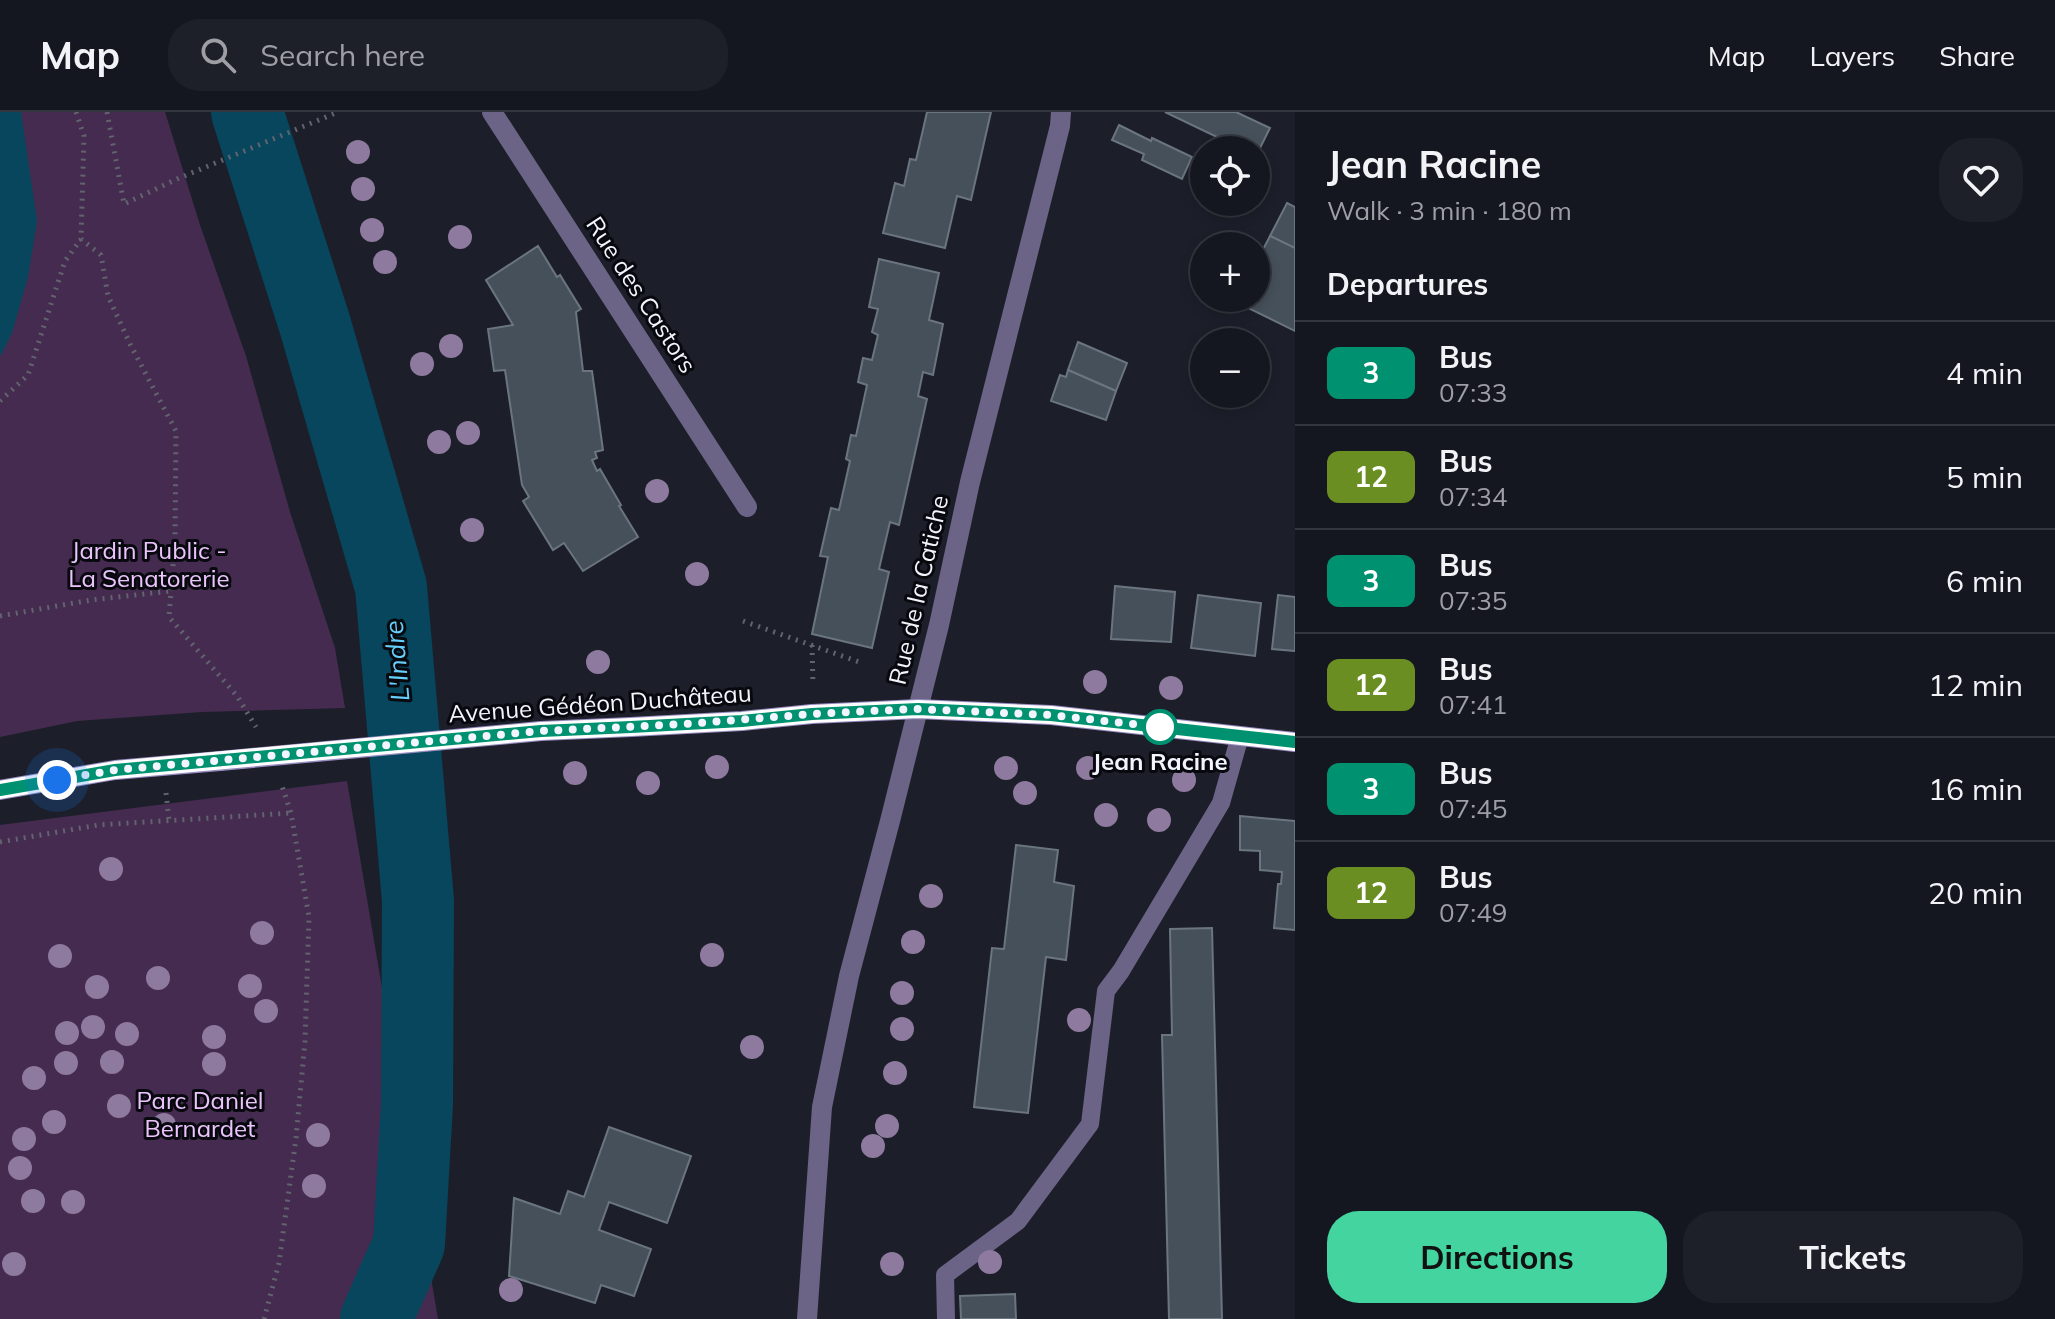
<!DOCTYPE html>
<html lang="en">
<head>
<meta charset="utf-8">
<style>
	body { margin:0; font-family:Mulish,sans-serif; background:#1e2029; color:#f1f3f6; height:100vh; display:flex; flex-direction:column; font-size:30px; white-space:nowrap }
	* { box-sizing:border-box; margin:0 }
	p { font-size:26px; color:#9d9fa5 }
	.icon { flex:none; width:44px; height:44px; fill:none; stroke:currentColor; stroke-width:2; stroke-linecap:round; stroke-linejoin:round }
	.map { position:relative; flex:1; overflow:hidden }
	.side { display:flex; flex-direction:column; background:#151720; width:760px }
	.side>* { flex:none }
	.badge { padding:0 16px; border-radius:12px; font-size:28px; line-height:52px }
	.buttons { position:absolute; left:1190px; top:24px; display:grid; gap:16px }
	.buttons a { display:grid; place-items:center; width:80px; height:80px; border-radius:50%; background:#151720; box-shadow:0 4px 12px #0003,0 0 0 2px #34363e; font-size:40px }
	.you { position:absolute; width:40px; height:40px; margin:-20px; border:6px solid #fff; border-radius:50%; background:#1a73e8; box-shadow:0 0 0 12px #1a73e833 }
	.map>.badge { position:absolute; translate:-50% -50%; box-shadow:0 0 0 4px #fff }
	h2 { padding:0 32px; font-size:30px; line-height:72px }
	.round { display:grid; place-items:center; flex:none; width:84px; height:84px; border-radius:32px; background:#1e2029 }
	.head { display:flex; align-items:center; justify-content:space-between; height:136px; padding:0 32px }
	h1 { font-size:38px; font-weight:700; line-height:60px }
	.action { display:flex; gap:16px; margin-top:auto; padding:16px 32px }
	.action a { flex:1; height:92px; border-radius:32px; background:#43d4a0; color:#111; font-size:32px; font-weight:700; line-height:92px; text-align:center }
	.action a+a { background:#1e2029; color:#f1f3f6 }
	ul { padding:0; list-style:none }
	li { display:flex; align-items:center; gap:24px; height:104px; padding:0 32px; border-top:2px solid #34363e }
	li div { flex:1 }
	li b { display:block; font-size:30px }
	li em { font-style:normal }
	li .badge { min-width:88px; font-weight:700; text-align:center }
	header { display:flex; align-items:center; gap:48px; box-sizing:border-box; height:112px; padding:0 40px; background:#151720; border-bottom:2px solid #34363e }
	header strong { font-size:38px }
	nav { display:flex; gap:44px; margin-inline-start:auto; font-size:28px }
	.search { width:560px; height:72px; background:#1e2029; display:flex; align-items:center; gap:20px; box-sizing:border-box; padding:0 28px; border-radius:32px; color:#9d9fa5; font-size:30px }
	main { display:flex; flex:1; min-height:0 }
	.map>svg:first-child { display:block }
	.green { fill:#462b50 }
	.water { fill:#07465d }
	.lines { fill:none; stroke-linecap:round; stroke-linejoin:round }
	.river { stroke:#07465d; stroke-width:72 }
	.building { fill:#46505a; stroke:#6b7580; stroke-width:2 }
	.path { stroke:#61646e; stroke-width:5; stroke-dasharray:2 6; stroke-linecap:butt }
	.lane { stroke:#6c6486; stroke-width:18 }
	.street { stroke:#6c6486; stroke-width:20 }
	.secondary { stroke:#978bc1; stroke-width:20 }
	.secondary-bridge { stroke:#978bc1; stroke-width:20 }
	.tree { fill:#8e7a9e }
	.line-casing { stroke:#fff; stroke-width:18 }
	.line { stroke:#009270; stroke-width:12 }
	.walk { stroke:#f2f5fd; stroke-width:8; stroke-dasharray:0 14.4 }
	.stop-dot { fill:#fff; stroke:#009270; stroke-width:4 }
	.labels { text-anchor:middle; stroke-width:6; stroke-linejoin:round; paint-order:stroke }
	.street-label { font-size:24px; fill:#f2f5fd; stroke:#08090e }
	.park-label { font-size:24px; fill:#ecc4fc; stroke:#08090e }
	.stop-label { font-size:24px; font-weight:bold; fill:#f2f5fd; stroke:#08090e }
	.water-label { font-size:26px; font-style:italic; fill:#65cffd; stroke:#08090e }
</style>
</head>
<body>
<header>
<strong>Map</strong>
<div class="search"><svg class="icon" aria-label="search" viewBox="0 0 24 24"><circle cx="10" cy="10" r="6"/><path d="M15 15l6 6"/></svg>Search here</div>
<nav><a>Map</a><a>Layers</a><a>Share</a></nav>
</header>
<main>
<div class="map">
<svg width="1295" height="1207" viewBox="0 0 1295 1207">
	<rect width="100%" height="100%" fill="#1c1f2a"/>
	<!-- green -->
	<g class="green">
		<polygon points="0,0 165,0 200,113 246,244 290,400 335,536 345,596 202,600 77,609 0,625"/>
		<polygon points="347,669 438,1207 0,1207 0,713"/>
	</g>
	<!-- water -->
	<polygon class="water" points="0,0 21,0 37,109 28,165 12,221 0,245"/>
	<g class="lines">
		<!-- river -->
		<polyline class="river" points="247,0 315,213 391,475 418,789 417,992 409,1132 376,1207"/>
	</g>
	<!-- building -->
	<g class="building">
		<polygon points="927,0 991,0 971,88 957,84 945,136 883,121 895,71 904,74 910,47 916,48"/>
		<polygon points="1165,0 1236,0 1270,16 1256,44 1256,38 1244,38"/>
		<polygon points="1119,13 1151,29 1152,26 1192,45 1182,67 1142,48 1144,42 1112,28"/>
		<polygon points="1287,91 1295,95 1295,136 1270,124"/>
		<polygon points="1270,124 1295,136 1295,219 1236,190 1238,186 1256,186 1256,151"/>
		<polygon points="538,134 557,165 560,163 581,197 576,200 583,259 592,259 603,338 595,340 597,346 592,348 597,359 600,357 621,393 619,394 638,425 583,459 564,431 553,438 523,389 529,385 522,373 505,258 494,259 488,217 513,213 486,168"/>
		<polygon points="879,147 939,161 929,208 943,212 933,263 923,260 918,284 927,287 899,413 890,410 879,457 889,460 872,536 812,522 828,445 820,444 831,396 839,398 850,349 846,347 851,323 856,324 867,273 858,270 863,246 872,248 878,223 872,220 878,197 869,195"/>
		<polygon points="1078,230 1127,251 1116,279 1068,258"/>
		<polygon points="1068,258 1116,279 1106,308 1051,289 1060,263 1066,265"/>
		<polygon points="1115,474 1175,480 1171,530 1111,527"/>
		<polygon points="1198,483 1261,491 1255,544 1191,536"/>
		<polygon points="1278,483 1295,485 1295,539 1272,537"/>
		<polygon points="1240,704 1295,709 1295,818 1274,816 1278,772 1281,772 1282,760 1260,758 1260,739 1240,738"/>
		<polygon points="1016,733 1058,738 1054,770 1074,774 1066,848 1046,845 1028,1001 974,995 992,836 1004,837"/>
		<polygon points="1212,816 1222,1207 1169,1207 1162,923 1172,923 1170,817"/>
		<polygon points="609,1015 691,1044 667,1111 609,1090 599,1118 651,1137 634,1184 601,1173 595,1191 509,1164 514,1086 560,1102 568,1079 584,1085"/>
		<polygon points="1015,1182 1016,1207 961,1207 960,1184"/>
	</g>
	<g class="lines">
		<!-- path -->
		<g class="path">
			<polyline points="76,0 84,24 81,127 101,143 108,184 130,232 176,319 175,428 169,505 237,584 256,615"/>
			<polyline points="107,0 124,92 177,67 338,0"/>
			<polyline points="0,289 28,263 65,149 81,127"/>
			<polyline points="0,504 91,488 171,479"/>
			<polyline points="743,509 862,551"/>
			<polyline points="812,533 813,573"/>
			<polyline points="166,681 169,708"/>
			<polyline points="0,730 98,713 291,701"/>
			<polyline points="264,1207 279,1151 296,1026 305,929 309,805 291,701 281,671"/>
		</g>
		<!-- lane -->
		<polyline class="lane" points="946,1207 945,1163 1018,1109 1090,1012 1106,879 1121,859 1221,691 1240,624"/>
		<!-- street -->
		<g class="street">
			<polyline points="492,0 747,395"/>
			<polyline points="807,1207 822,995 849,864 890,709 939,513 970,370 1060,14 1061,0"/>
		</g>
		<!-- secondary -->
		<g class="secondary">
			<polyline points="541,619 631,615 742,609 812,602 918,597 1051,603 1295,630"/>
			<polyline points="0,678 115,658 220,649"/>
		</g>
		<!-- secondary-bridge -->
		<polyline class="secondary-bridge" points="220,649 541,619"/>
	</g>
	<!-- trees -->
	<g class="tree">
		<circle cx="358" cy="40" r="12"/>
		<circle cx="363" cy="77" r="12"/>
		<circle cx="372" cy="118" r="12"/>
		<circle cx="460" cy="125" r="12"/>
		<circle cx="385" cy="150" r="12"/>
		<circle cx="451" cy="234" r="12"/>
		<circle cx="422" cy="252" r="12"/>
		<circle cx="468" cy="321" r="12"/>
		<circle cx="439" cy="330" r="12"/>
		<circle cx="657" cy="379" r="12"/>
		<circle cx="472" cy="418" r="12"/>
		<circle cx="697" cy="462" r="12"/>
		<circle cx="598" cy="550" r="12"/>
		<circle cx="1095" cy="570" r="12"/>
		<circle cx="1171" cy="576" r="12"/>
		<circle cx="717" cy="655" r="12"/>
		<circle cx="1006" cy="656" r="12"/>
		<circle cx="1088" cy="656" r="12"/>
		<circle cx="575" cy="661" r="12"/>
		<circle cx="1184" cy="668" r="12"/>
		<circle cx="648" cy="671" r="12"/>
		<circle cx="1025" cy="681" r="12"/>
		<circle cx="1106" cy="703" r="12"/>
		<circle cx="1159" cy="708" r="12"/>
		<circle cx="111" cy="757" r="12"/>
		<circle cx="931" cy="784" r="12"/>
		<circle cx="262" cy="821" r="12"/>
		<circle cx="913" cy="830" r="12"/>
		<circle cx="712" cy="843" r="12"/>
		<circle cx="60" cy="844" r="12"/>
		<circle cx="158" cy="866" r="12"/>
		<circle cx="250" cy="874" r="12"/>
		<circle cx="97" cy="875" r="12"/>
		<circle cx="902" cy="881" r="12"/>
		<circle cx="266" cy="899" r="12"/>
		<circle cx="1079" cy="908" r="12"/>
		<circle cx="93" cy="915" r="12"/>
		<circle cx="902" cy="917" r="12"/>
		<circle cx="67" cy="921" r="12"/>
		<circle cx="127" cy="922" r="12"/>
		<circle cx="214" cy="925" r="12"/>
		<circle cx="752" cy="935" r="12"/>
		<circle cx="112" cy="950" r="12"/>
		<circle cx="66" cy="951" r="12"/>
		<circle cx="214" cy="952" r="12"/>
		<circle cx="895" cy="961" r="12"/>
		<circle cx="34" cy="966" r="12"/>
		<circle cx="119" cy="994" r="12"/>
		<circle cx="54" cy="1010" r="12"/>
		<circle cx="164" cy="1013" r="12"/>
		<circle cx="887" cy="1014" r="12"/>
		<circle cx="318" cy="1023" r="12"/>
		<circle cx="24" cy="1027" r="12"/>
		<circle cx="873" cy="1034" r="12"/>
		<circle cx="20" cy="1056" r="12"/>
		<circle cx="314" cy="1074" r="12"/>
		<circle cx="33" cy="1089" r="12"/>
		<circle cx="73" cy="1090" r="12"/>
		<circle cx="990" cy="1150" r="12"/>
		<circle cx="14" cy="1152" r="12"/>
		<circle cx="892" cy="1152" r="12"/>
		<circle cx="511" cy="1178" r="12"/>
	</g>
	<g class="lines">
		<!-- line casing -->
		<g class="line-casing">
			<polyline id="line" points="0,678 115,658 541,619 631,615 742,609 812,602 918,597 1051,603 1295,630"/>
		</g>
		<!-- line -->
		<use href="#line" class="line"/>
		<!-- walk -->
		<polyline class="walk" points="57,668 115,658 541,619 686,612 812,602 892,598 918,597 1051,603 1160,615"/>
	</g>
	<!-- markers -->
	<circle class="stop-dot" cx="1160" cy="615" r="16"/>
	<g class="labels">
		<!-- street labels -->
		<g class="street-label">
			<text transform="translate(641 183) rotate(57)" y="8">Rue des Castors</text>
			<text transform="translate(919 478) rotate(-77)" y="8">Rue de la Catiche</text>
			<text transform="translate(600 592) rotate(-4)" y="8">Avenue Gédéon Duchâteau</text>
		</g>
		<!-- park labels -->
		<g class="park-label">
			<text x="149" y="447">Jardin Public -<tspan x="149" dy="28">La Senatorerie</tspan></text>
			<text x="200" y="997">Parc Daniel<tspan x="200" dy="28">Bernardet</tspan></text>
		</g>
		<!-- stop labels -->
		<g class="stop-label">
			<text x="1160" y="658">Jean Racine</text>
		</g>
		<!-- water labels -->
		<g class="water-label">
			<text transform="translate(397 549) rotate(-95)" y="9">L'Indre</text>
		</g>
	</g>
</svg>
<div class="buttons">
<a><svg class="icon" aria-label="locate" viewBox="0 0 24 24"><circle cx="12" cy="12" r="6"/><path d="M12 2v4M12 18v4M2 12h4M18 12h4"/></svg></a>
<a>+</a>
<a>−</a>
</div>
<div class="you" style="left:57px;top:668px"></div>
</div>
<section class="side">
<div class="head"><div><h1>Jean Racine</h1><p>Walk · 3 min · 180 m</p></div><a class="round"><svg class="icon" aria-label="heart" viewBox="0 0 24 24"><path d="M12 20l-8-8c-3-5 5-10 8-4 3-6 11-1 8 4z"/></svg></a></div>
<h2>Departures</h2>
<ul>
<li><span class="badge" style="background:#009270;color:#fff">3</span><div><b>Bus</b><p>07:33</p></div><em>4 min</em></li>
<li><span class="badge" style="background:#6b8e23;color:#fff">12</span><div><b>Bus</b><p>07:34</p></div><em>5 min</em></li>
<li><span class="badge" style="background:#009270;color:#fff">3</span><div><b>Bus</b><p>07:35</p></div><em>6 min</em></li>
<li><span class="badge" style="background:#6b8e23;color:#fff">12</span><div><b>Bus</b><p>07:41</p></div><em>12 min</em></li>
<li><span class="badge" style="background:#009270;color:#fff">3</span><div><b>Bus</b><p>07:45</p></div><em>16 min</em></li>
<li><span class="badge" style="background:#6b8e23;color:#fff">12</span><div><b>Bus</b><p>07:49</p></div><em>20 min</em></li>
</ul>
<div class="action"><a>Directions</a><a>Tickets</a></div>
</section>
</main>
</body>
</html>
